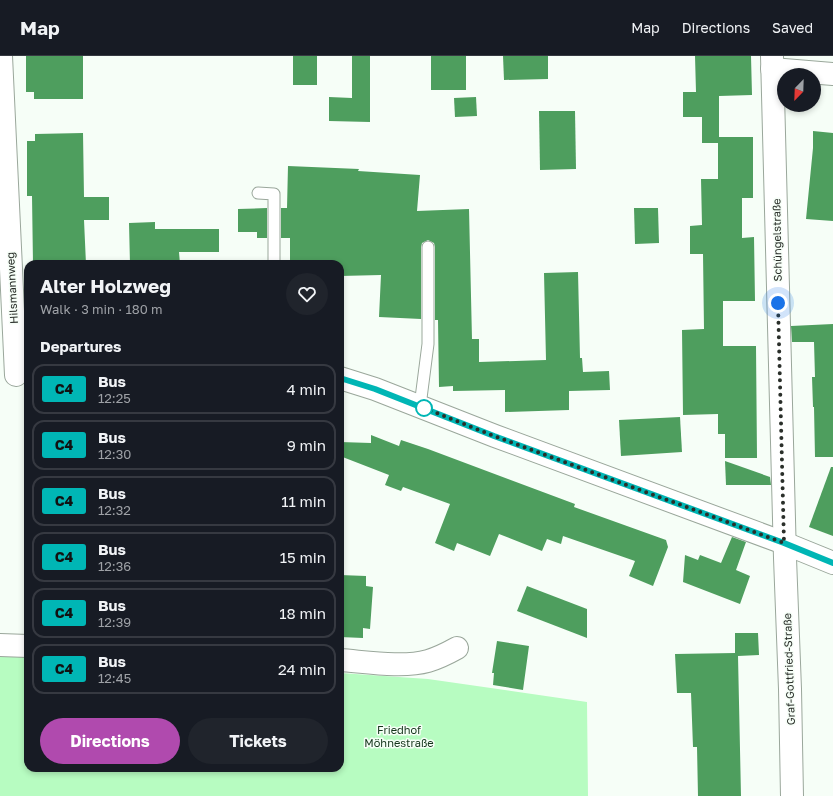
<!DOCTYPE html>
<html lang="en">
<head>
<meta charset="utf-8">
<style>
	body { margin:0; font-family:"Golos Text",sans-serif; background:#20242c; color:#f1f3f6; height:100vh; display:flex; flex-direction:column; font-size:15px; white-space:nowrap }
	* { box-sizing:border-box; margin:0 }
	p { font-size:13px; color:#9ea1a6 }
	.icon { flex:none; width:22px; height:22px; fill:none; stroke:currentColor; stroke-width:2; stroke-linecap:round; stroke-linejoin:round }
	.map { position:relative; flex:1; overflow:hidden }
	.details { position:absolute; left:24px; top:204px; width:320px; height:512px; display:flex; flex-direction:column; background:#171b24; border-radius:12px; box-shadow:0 2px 6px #0003 }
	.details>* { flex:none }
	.badge { padding:0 8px; border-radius:3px; font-size:14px; line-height:26px }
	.needle { width:26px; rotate:203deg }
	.tools { position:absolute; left:777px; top:12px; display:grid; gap:8px }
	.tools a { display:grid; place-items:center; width:44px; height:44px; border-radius:50%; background:#171b24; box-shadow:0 2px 6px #0003; font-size:20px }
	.you { position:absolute; width:20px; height:20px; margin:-10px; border:3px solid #fff; border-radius:50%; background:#1a73e8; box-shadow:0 0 0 6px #1a73e833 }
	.map>.badge { position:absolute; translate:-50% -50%; box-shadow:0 0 0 2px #fff }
	h2 { padding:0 16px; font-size:15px; line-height:36px }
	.round { display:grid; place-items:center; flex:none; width:42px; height:42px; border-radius:21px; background:#20242c }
	.head { display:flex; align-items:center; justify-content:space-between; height:68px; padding:0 16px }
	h1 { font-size:19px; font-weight:700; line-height:30px }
	.cta { display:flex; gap:8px; margin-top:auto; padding:8px 16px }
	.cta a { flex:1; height:46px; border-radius:24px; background:#b04aae; color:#fff; font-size:16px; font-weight:700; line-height:46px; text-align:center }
	.cta a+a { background:#20242c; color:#f1f3f6 }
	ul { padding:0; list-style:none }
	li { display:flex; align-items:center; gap:12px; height:50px; margin:0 8px 6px; padding:0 8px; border:2px solid #363941; border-radius:12px }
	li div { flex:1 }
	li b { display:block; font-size:15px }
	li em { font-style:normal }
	li .badge { min-width:44px; font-weight:700; text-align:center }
	header { display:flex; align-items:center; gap:24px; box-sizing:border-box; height:56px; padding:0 20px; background:#171b24; border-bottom:1px solid #363941 }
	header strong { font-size:19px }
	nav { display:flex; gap:22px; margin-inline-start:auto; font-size:14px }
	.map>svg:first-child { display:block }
	.green { fill:#b7fcc1 }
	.building { fill:#4e9e5e }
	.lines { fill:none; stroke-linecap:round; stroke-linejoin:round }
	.service-casing { stroke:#9aa79b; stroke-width:13 }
	.minor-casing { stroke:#9aa79b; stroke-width:24 }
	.service { stroke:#fff; stroke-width:11 }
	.minor { stroke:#fff; stroke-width:22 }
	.line-casing { stroke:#fff; stroke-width:9 }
	.line { stroke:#00b6b5; stroke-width:6 }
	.walk { stroke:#2a2f2a; stroke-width:4; stroke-dasharray:0 7.2 }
	.stop-dot { fill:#fff; stroke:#00b6b5; stroke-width:2 }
	.labels { text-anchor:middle; stroke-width:3; stroke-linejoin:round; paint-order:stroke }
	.street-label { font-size:11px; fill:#2a2f2a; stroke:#f6fef7 }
	.park-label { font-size:11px; fill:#14351b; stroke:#f6fef7 }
</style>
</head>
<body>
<header>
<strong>Map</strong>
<nav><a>Map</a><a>Directions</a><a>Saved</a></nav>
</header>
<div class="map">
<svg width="833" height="740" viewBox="0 0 833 740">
	<rect width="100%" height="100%" fill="#f6fef7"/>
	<!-- green -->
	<polygon class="green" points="0,595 28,596 28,712 340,712 340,617 428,623 587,646 588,740 0,740"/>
	<!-- building -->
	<g class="building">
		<polygon points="26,0 83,0 83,43 34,43 34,36 26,36"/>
		<rect x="293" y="0" width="24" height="29"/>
		<polygon points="352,0 370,0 370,66 329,65 329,41 352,42"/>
		<rect x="431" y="0" width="35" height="34"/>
		<polygon points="503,0 548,0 548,23 504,24"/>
		<polygon points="695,0 751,0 752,39 719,40 719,81 753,81 753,142 742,142 742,182 754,181 755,245 723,245 723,290 756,290 757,402 725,402 725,378 718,378 718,358 683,359 682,274 704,273 703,198 690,198 690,170 702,169 701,123 718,123 718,87 702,87 702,61 683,61 683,36 696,36"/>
		<polygon points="476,41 477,60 455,61 454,42"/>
		<polygon points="539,55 575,55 576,113 540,114"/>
		<polygon points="813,75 833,77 833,165 806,163 813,92"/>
		<polygon points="83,77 84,141 109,141 109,164 84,164 86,208 33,208 32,140 27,140 27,85 35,85 35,78"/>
		<polygon points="288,110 359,113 358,115 420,119 417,155 469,153 472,283 479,283 479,306 546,304 544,217 578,216 580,302 582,302 583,316 609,315 610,334 569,335 569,354 505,356 505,334 453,335 453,330 439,331 438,264 435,264 435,191 434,187 428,184 422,187 421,191 421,263 379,261 381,219 340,220 340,208 290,208 290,182 281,182 281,152 287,152"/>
		<polygon points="267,152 267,182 257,182 257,176 238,176 238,153"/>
		<polygon points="634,152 658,152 659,187 635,188"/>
		<polygon points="155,166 155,173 219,173 219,196 179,196 180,208 130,208 129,167"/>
		<polygon points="833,268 833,401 815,401 814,351 813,351 812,321 815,321 814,286 792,286 791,270"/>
		<polygon points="680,361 682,396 621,400 619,364"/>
		<polygon points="371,379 399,390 401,384 428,393 575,448 574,451 666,484 668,491 653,530 629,520 635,505 563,480 561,488 547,483 542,495 499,478 490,500 457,487 454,495 435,487 450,448 403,431 401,435 385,429 389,419 340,400 340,386 371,387"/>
		<polygon points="725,405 770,421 771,429 726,429"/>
		<polygon points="831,411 833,411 833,480 809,471"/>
		<polygon points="732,481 746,486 736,514 750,520 740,548 683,526 685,499 698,504 700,499 721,507"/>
		<polygon points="340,519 366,520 366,530 373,531 370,573 363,572 363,582 340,581"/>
		<polygon points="527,530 587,553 587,582 517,555"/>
		<polygon points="735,577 758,577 759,599 738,600 741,740 698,740 697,691 693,691 691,637 677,637 675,598 735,597"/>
		<polygon points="497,585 529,590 523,634 493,629 494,617 492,617"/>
	</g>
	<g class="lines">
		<!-- service casing -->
		<g class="service-casing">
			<g id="service">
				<polyline points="258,137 274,138 274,208"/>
				<polyline points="420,350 428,288 428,191"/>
			</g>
		</g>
		<!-- minor casing -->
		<g class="minor-casing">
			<g id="minor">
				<polyline points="1,0 16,319"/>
				<polyline points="772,0 785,502 790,633 792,740"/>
				<polyline points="772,13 833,18"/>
				<polyline points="340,322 375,333 495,380 784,487 833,507"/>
				<polyline points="0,589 28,590"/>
				<path d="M340 604C367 606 403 612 428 605 438 602 448 597 457 592"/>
			</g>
		</g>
		<!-- service -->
		<use href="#service" class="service"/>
		<!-- minor -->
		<use href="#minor" class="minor"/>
	</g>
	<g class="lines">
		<!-- line casing -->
		<g class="line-casing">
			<polyline id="line" points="340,322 375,333 494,380 784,487 833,507"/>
		</g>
		<!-- line -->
		<use href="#line" class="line"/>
		<!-- walk -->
		<polyline class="walk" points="424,352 494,380 784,487 778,247"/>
	</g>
	<!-- markers -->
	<circle class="stop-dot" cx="424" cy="352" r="8"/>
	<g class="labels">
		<!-- street labels -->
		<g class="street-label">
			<text transform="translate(777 184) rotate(-91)" y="4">Schüngelstraße</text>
			<text transform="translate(12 232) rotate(-93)" y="4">Hilsmannweg</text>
			<text transform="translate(789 613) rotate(-92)" y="4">Graf-Gottfried-Straße</text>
		</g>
		<!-- park labels -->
		<g class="park-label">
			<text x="399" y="678">Friedhof<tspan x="399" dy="13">Möhnestraße</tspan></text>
		</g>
	</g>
</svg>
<div class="tools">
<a><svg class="needle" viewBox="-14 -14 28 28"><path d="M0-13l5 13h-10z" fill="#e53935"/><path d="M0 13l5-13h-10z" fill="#9ea1a6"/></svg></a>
</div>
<div class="you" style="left:778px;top:247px"></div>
<section class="details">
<div class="head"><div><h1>Alter Holzweg</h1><p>Walk · 3 min · 180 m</p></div><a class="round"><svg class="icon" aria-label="heart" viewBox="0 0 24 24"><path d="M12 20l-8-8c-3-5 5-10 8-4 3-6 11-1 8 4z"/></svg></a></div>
<h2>Departures</h2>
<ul>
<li><span class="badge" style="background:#00b6b5;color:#111">C4</span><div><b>Bus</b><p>12:25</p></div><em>4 min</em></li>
<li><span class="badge" style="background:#00b6b5;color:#111">C4</span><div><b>Bus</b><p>12:30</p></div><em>9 min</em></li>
<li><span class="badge" style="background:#00b6b5;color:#111">C4</span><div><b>Bus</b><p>12:32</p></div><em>11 min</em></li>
<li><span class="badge" style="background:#00b6b5;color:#111">C4</span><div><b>Bus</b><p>12:36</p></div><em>15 min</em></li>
<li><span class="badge" style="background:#00b6b5;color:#111">C4</span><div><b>Bus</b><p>12:39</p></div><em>18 min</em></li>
<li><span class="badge" style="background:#00b6b5;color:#111">C4</span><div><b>Bus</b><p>12:45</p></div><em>24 min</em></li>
</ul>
<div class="cta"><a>Directions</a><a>Tickets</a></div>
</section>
</div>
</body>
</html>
